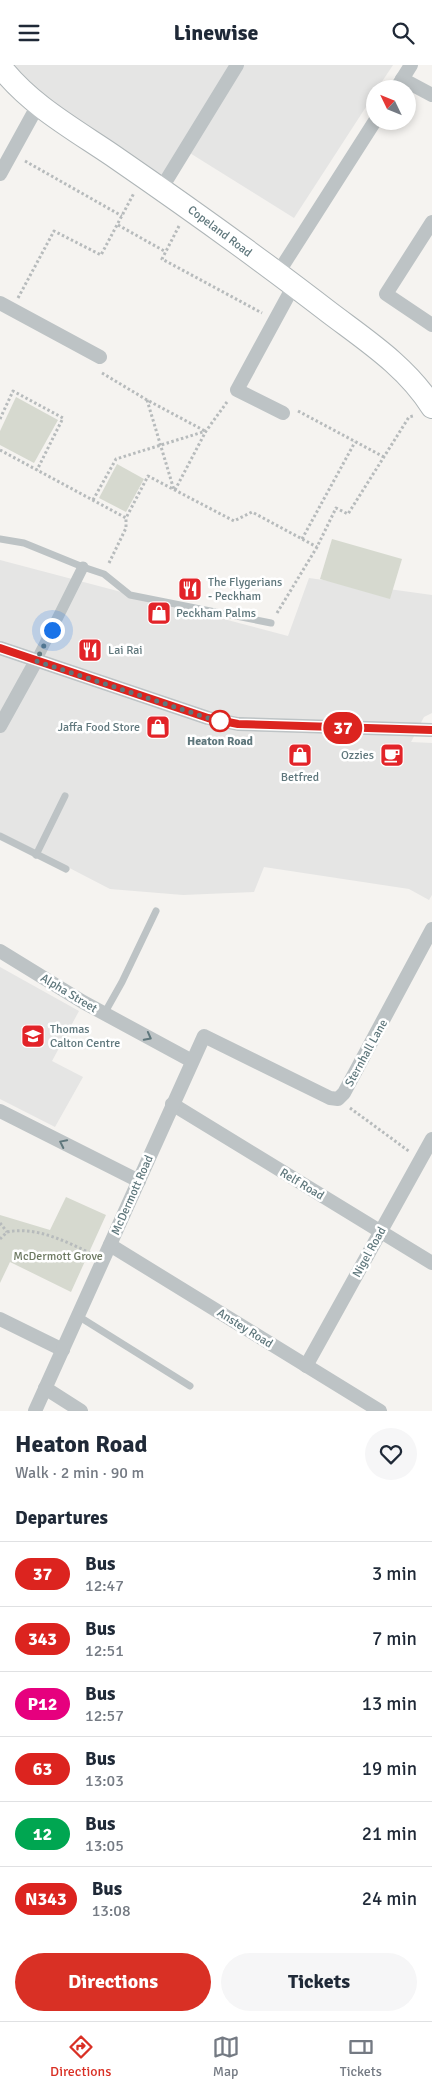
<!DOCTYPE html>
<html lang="en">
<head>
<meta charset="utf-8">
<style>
	body { margin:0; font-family:Signika,sans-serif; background:#f6f6f7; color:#1f2937; height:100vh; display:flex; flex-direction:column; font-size:19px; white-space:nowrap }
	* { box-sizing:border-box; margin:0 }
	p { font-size:16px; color:#747a83 }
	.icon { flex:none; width:28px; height:28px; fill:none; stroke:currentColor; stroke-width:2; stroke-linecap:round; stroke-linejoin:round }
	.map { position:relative; height:1346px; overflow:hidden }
	.details { display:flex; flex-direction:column; background:#fff; flex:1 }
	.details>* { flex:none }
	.badge { padding:0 10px; border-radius:16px; font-size:18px; line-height:32px }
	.needle { width:32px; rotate:313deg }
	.buttons { position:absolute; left:366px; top:15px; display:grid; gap:10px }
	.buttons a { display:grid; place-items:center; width:50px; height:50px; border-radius:50%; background:#fff; box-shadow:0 2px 8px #0003; font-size:25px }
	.you { position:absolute; width:25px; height:25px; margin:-12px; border:4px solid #fff; border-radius:50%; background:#1a73e8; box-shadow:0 0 0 8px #1a73e833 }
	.map>.badge { position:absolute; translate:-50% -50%; box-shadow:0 0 0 2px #fff }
	h2 { padding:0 15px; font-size:19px; line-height:45px }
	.round { display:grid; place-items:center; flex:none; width:52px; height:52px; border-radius:26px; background:#f6f6f7 }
	.head { display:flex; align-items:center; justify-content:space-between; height:85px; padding:0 15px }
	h1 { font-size:24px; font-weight:700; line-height:38px }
	.primary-button { display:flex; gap:10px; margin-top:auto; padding:10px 15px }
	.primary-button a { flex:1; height:58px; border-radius:30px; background:#d93025; color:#fff; font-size:20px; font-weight:700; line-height:58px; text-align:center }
	.primary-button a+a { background:#f6f6f7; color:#1f2937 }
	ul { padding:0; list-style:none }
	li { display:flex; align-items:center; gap:15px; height:65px; padding:0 15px; border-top:1px solid #e0e1e3 }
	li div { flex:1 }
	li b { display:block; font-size:19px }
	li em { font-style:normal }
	li .badge { min-width:55px; font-weight:700; text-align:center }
	header { display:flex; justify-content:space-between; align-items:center; height:65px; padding:0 15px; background:#fff; font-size:22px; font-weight:700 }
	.tabs { display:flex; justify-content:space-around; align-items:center; height:70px; border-top:1px solid #e0e1e3; background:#fff; font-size:14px; color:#747a83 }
	.tabs a { display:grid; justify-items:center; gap:2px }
	.tabs .selected { color:#d93025 }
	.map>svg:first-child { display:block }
	.built { fill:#e5e5e4 }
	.green { fill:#d6d9cf }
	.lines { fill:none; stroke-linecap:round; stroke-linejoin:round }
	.primary-casing { stroke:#aeb5b7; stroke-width:24 }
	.path { stroke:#b7bbbc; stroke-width:3; stroke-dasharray:2.5 2.5; stroke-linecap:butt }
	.service { stroke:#bdc3c5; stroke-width:7 }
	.pedestrian { stroke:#bdc3c5; stroke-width:11 }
	.minor { stroke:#bdc3c5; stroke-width:14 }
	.primary { stroke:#fff; stroke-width:22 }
	.oneway { stroke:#5f777c }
	.line-casing { stroke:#fff; stroke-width:11 }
	.line { stroke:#dc241f; stroke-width:8 }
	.walk { stroke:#5f777c; stroke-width:5; stroke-dasharray:0 9 }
	.stop-dot { fill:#fff; stroke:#dc241f; stroke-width:2.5 }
	.labels { text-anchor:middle; stroke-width:5; stroke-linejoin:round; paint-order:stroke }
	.street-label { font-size:12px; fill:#5f777c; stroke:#fff }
	.poi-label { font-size:12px; fill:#5f777c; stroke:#fff; text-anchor:start }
	.stop-label { font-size:12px; font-weight:bold; fill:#5f777c; stroke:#fff }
	.park-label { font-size:12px; fill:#6d7962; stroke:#fff }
</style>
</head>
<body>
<header><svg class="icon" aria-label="menu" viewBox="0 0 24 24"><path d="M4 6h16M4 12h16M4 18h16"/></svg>Linewise<svg class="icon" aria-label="search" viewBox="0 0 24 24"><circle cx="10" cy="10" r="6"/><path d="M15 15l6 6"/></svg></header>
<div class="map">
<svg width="432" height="1346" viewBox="0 0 432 1346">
	<rect width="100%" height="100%" fill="#f5f3f0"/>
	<!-- built -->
	<g class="built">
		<polygon points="0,0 393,0 377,24 375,24 375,28 294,153 185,85 161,124"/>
		<polygon points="0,495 288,571 309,513 432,530 432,648 424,652 411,677 432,678 432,830 429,835 409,824 264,802 254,827 183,830 110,824 0,767"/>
		<polygon points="0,902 79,946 52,996 83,1012 55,1062 0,1034"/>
	</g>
	<!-- green -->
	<g class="green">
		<polygon points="16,332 58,355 34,398 0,380 0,366"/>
		<polygon points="117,399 144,414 126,447 99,433"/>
		<polygon points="332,474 402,494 390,534 320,514"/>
		<polygon points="66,1132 106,1150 71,1227 10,1197 0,1218 0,1150 50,1165"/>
	</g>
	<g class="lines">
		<!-- primary casing -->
		<g class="primary-casing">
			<path id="primary" d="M0 1C29 39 72 63 112 90 186 141 259 193 330 248 367 276 407 302 432 342"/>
		</g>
		<!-- path -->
		<g class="path">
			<polyline points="25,96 122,151"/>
			<polyline points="118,160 166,187"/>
			<polyline points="179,161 162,194 262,248"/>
			<polyline points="18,233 54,166 101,190 134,128"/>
			<polyline points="102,308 147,335 205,366"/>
			<polyline points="147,335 174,425"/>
			<polyline points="298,346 384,392"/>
			<polyline points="0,354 13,326 63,353 37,405"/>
			<polyline points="0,385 126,453 148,411 234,456 252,447 317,482"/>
			<polyline points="175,425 206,366 227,337"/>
			<polyline points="93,435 116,394 206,366"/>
			<polyline points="302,474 355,377"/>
			<polyline points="109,498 126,463 126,453"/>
			<polyline points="277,548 317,482 336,443 348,449 409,352 413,351"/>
			<polyline points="350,1043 410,1087"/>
			<polyline points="0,1158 7,1167"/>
			<path d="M0 1174 7 1167C35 1161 65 1176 90 1188"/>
		</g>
		<!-- service -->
		<g class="service">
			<polyline points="0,474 24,478 83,502 104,509 130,530 271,558"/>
			<polyline points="0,771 66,804"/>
			<polyline points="36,790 65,731"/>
			<polyline points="104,949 122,917 156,846"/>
			<polyline points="78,1251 190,1321"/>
		</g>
		<!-- pedestrian -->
		<polyline class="pedestrian" points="36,596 83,502"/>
		<!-- minor -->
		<g class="minor">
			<polyline points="402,14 432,30"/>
			<polyline points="396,24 411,0"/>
			<polyline points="0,109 38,40"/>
			<polyline points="161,124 237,0"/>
			<polyline points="432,157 386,229 432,260"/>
			<polyline points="278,208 375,56"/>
			<polyline points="0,238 100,292"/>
			<polyline points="283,348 237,325 294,220"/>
			<polyline points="0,583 208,653 238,659 432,665"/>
			<polyline points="0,661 36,596"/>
			<polyline points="0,886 83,937 192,996"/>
			<polyline points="172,1039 432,1198"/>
			<polyline points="0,1046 139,1116"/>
			<polyline points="110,1180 380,1346"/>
			<polyline points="0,1254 63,1285"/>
			<polyline points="306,1301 432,1074"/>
			<polyline points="45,1323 81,1346"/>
			<polyline points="35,1346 204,971 330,1033 338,1034 344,1028 432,864"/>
		</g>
		<!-- primary -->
		<use href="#primary" class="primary"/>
	</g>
	<!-- one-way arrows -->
	<defs><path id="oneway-chevron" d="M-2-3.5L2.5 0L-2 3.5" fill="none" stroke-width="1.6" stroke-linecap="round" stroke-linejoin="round" transform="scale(1.25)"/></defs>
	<g class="oneway">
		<use href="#oneway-chevron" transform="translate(148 972) rotate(28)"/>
		<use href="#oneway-chevron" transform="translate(63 1078) rotate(-154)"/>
	</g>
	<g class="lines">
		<!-- line casing -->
		<g class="line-casing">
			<polyline id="line" points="0,583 208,653 238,659 432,665"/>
		</g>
		<!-- line -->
		<use href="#line" class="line"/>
		<!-- walk -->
		<polyline class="walk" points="52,565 36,596 208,653 223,656 220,656"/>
	</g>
	<!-- icons -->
	<defs>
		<g id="restaurant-square" transform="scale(1.25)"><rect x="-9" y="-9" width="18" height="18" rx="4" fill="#e22328" stroke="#fff"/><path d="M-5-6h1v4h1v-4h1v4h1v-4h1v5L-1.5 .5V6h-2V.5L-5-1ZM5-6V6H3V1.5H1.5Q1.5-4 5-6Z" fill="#fff"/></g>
		<g id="shop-square" transform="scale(1.25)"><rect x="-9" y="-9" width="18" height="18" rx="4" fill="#e22328" stroke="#fff"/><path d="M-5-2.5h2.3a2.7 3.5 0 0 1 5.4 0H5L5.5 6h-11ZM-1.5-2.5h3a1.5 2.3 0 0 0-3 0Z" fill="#fff"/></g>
		<g id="cafe-square" transform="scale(1.25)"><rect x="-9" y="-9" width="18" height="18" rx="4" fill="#e22328" stroke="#fff"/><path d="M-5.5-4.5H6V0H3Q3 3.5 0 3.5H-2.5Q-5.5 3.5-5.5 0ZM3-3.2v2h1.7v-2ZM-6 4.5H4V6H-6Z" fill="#fff"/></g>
		<g id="university-square" transform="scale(1.25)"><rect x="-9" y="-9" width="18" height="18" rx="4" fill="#e22328" stroke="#fff"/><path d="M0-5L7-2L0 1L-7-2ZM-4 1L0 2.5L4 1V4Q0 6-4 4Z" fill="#fff"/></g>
	</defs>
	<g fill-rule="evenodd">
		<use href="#restaurant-square" x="190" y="524"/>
		<use href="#shop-square" x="159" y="548"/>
		<use href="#restaurant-square" x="90" y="585"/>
		<use href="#shop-square" x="158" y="662"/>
		<use href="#shop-square" x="300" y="690"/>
		<use href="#cafe-square" x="392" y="690"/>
		<use href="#university-square" x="33" y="971"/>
	</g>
	<!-- markers -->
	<circle class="stop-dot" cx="220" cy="656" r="10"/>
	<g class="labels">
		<!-- street labels -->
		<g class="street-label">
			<text transform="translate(220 166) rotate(37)" y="4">Copeland Road</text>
			<text transform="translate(69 928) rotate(31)" y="4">Alpha Street</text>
			<text transform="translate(366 988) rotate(-61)" y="4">Sternhall Lane</text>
			<text transform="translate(302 1119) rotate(31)" y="4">Relf Road</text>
			<text transform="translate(132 1130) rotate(-66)" y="4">McDermott Road</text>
			<text transform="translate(369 1187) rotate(-61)" y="4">Nigel Road</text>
			<text transform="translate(245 1263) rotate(32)" y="4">Anstey Road</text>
		</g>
		<!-- poi labels -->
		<g class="poi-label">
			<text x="208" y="521">The Flygerians<tspan x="208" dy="14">- Peckham</tspan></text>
			<text x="176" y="552">Peckham Palms</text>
			<text x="108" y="589">Lai Rai</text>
			<text x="140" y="666" text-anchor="end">Jaffa Food Store</text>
			<text x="374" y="694" text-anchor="end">Ozzies</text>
			<text x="300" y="716" text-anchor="middle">Betfred</text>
			<text x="50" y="968">Thomas<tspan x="50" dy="14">Calton Centre</tspan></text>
		</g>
		<!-- stop labels -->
		<g class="stop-label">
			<text x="220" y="680">Heaton Road</text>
		</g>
		<!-- park labels -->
		<g class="park-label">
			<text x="58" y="1195">McDermott Grove</text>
		</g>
	</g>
</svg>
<div class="buttons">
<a><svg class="needle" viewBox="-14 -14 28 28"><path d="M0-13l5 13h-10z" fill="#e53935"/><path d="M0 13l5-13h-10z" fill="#747a83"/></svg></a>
</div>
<div class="you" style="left:52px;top:565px"></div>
<b class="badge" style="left:343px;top:663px;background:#dc241f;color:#fff">37</b>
</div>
<section class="details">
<div class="head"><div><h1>Heaton Road</h1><p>Walk · 2 min · 90 m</p></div><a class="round"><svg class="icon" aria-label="heart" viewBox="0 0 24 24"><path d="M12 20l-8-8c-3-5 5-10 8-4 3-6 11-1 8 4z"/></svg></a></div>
<h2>Departures</h2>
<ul>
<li><span class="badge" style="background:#dc241f;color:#fff">37</span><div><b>Bus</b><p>12:47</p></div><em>3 min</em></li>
<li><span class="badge" style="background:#dc241f;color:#fff">343</span><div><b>Bus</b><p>12:51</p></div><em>7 min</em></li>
<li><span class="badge" style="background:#e6007e;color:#fff">P12</span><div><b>Bus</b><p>12:57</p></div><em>13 min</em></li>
<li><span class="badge" style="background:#dc241f;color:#fff">63</span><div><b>Bus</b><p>13:03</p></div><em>19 min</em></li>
<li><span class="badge" style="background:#00a651;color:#fff">12</span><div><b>Bus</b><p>13:05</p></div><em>21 min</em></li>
<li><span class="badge" style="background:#dc241f;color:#fff">N343</span><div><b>Bus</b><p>13:08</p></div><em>24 min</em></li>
</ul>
<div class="primary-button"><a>Directions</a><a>Tickets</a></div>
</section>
<nav class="tabs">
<a class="selected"><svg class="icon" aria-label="directions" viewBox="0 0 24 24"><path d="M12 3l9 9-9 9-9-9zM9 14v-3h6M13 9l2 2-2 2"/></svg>Directions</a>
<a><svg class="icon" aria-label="map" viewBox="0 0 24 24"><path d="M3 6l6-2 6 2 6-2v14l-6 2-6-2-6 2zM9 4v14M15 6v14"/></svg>Map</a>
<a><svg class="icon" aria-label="tickets" viewBox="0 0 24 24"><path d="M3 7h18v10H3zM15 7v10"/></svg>Tickets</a>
</nav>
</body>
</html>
